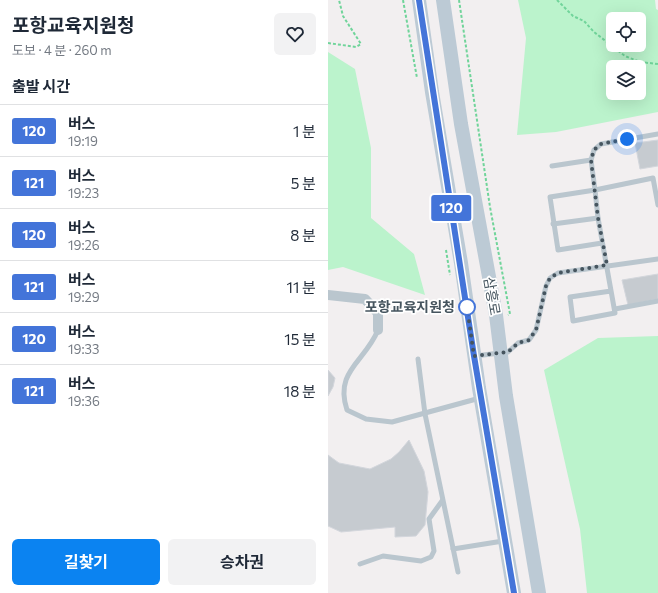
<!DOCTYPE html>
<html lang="ko">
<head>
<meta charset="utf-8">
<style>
	body { margin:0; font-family:Commissioner,"Noto Sans KR",sans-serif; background:#f2f2f3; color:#1f2937; height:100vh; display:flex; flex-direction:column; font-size:15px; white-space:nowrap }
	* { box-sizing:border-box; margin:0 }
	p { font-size:13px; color:#747a83 }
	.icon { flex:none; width:22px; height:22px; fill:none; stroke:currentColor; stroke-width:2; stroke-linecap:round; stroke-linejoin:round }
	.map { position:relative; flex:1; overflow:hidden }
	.panel { display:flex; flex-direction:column; background:#fff; width:328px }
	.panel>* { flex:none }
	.badge { padding:0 8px; border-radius:3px; font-size:14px; line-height:26px }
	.tools { position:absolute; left:278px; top:12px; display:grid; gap:8px }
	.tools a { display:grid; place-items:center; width:40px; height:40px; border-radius:6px; background:#fff; box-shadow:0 4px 16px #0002; font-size:20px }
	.you { position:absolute; width:20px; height:20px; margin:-10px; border:3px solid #fff; border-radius:50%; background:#1a73e8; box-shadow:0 0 0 6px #1a73e833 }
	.map>.badge { position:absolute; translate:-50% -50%; box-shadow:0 0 0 2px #fff }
	h2 { padding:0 12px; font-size:15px; line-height:36px }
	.round { display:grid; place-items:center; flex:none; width:42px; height:42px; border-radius:6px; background:#f2f2f3 }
	.head { display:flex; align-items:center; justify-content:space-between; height:68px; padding:0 12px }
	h1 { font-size:19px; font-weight:700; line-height:30px }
	.action { display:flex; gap:8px; margin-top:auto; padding:8px 12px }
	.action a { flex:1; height:46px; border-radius:6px; background:#0b83f1; color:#fff; font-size:16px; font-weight:700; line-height:46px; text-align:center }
	.action a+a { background:#f2f2f3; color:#1f2937 }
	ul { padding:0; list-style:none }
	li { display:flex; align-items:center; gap:12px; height:52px; padding:0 12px; border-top:1px solid #e0e1e3 }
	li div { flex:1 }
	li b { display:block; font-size:15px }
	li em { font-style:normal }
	li .badge { min-width:44px; font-weight:700; text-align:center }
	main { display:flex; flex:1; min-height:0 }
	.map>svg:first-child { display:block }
	.green { fill:#bbf3cc; fill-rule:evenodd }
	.building { fill:#c6cbd0; stroke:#d3d6dc }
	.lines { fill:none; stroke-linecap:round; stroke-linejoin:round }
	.path { stroke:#70d49a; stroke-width:2; stroke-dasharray:3 2; stroke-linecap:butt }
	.lane { stroke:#bac6ce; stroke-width:5 }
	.street { stroke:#bac6ce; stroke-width:10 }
	.secondary { stroke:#bccad5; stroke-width:14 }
	.line-casing { stroke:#fff; stroke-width:9 }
	.line { stroke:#4374d9; stroke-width:6 }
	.walk { stroke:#46555f; stroke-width:4; stroke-dasharray:0 7.2 }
	.stop-dot { fill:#fff; stroke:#4374d9; stroke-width:2 }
	.labels { text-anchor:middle; stroke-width:3.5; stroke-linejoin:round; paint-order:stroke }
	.street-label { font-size:14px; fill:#46555f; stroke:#fff }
	.stop-label { font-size:14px; font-weight:bold; fill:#46555f; stroke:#fff; text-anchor:end }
</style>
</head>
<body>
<main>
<section class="panel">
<div class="head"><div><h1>포항교육지원청</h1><p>도보 · 4 분 · 260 m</p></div><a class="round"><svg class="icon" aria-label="heart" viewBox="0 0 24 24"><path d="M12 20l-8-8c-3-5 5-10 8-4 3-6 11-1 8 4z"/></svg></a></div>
<h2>출발 시간</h2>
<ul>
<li><span class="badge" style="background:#4374d9;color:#fff">120</span><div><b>버스</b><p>19:19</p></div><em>1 분</em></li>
<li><span class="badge" style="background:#4374d9;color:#fff">121</span><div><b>버스</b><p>19:23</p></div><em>5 분</em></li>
<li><span class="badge" style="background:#4374d9;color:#fff">120</span><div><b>버스</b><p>19:26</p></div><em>8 분</em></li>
<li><span class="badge" style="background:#4374d9;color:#fff">121</span><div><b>버스</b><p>19:29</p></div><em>11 분</em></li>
<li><span class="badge" style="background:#4374d9;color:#fff">120</span><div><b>버스</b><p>19:33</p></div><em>15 분</em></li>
<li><span class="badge" style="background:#4374d9;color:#fff">121</span><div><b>버스</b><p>19:36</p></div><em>18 분</em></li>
</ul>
<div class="action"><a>길찾기</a><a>승차권</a></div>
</section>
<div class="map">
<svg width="330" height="593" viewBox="0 0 330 593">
	<rect width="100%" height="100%" fill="#f2eff0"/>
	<!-- green -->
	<g class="green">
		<path d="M190 0H327L328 9 330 10V112L228 132 189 135 198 38ZM285 19H311V45H285ZM285 67H311V93H285Z"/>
		<polygon points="0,52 27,69 43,148 43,218 86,254 97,295 15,267 0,270"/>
		<polygon points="330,336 330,593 259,593 252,529 216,370 270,338"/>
	</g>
	<!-- building -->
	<g class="building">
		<polygon points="330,140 330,166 312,169 307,143"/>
		<polygon points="330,274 330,299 300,305 294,280"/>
		<polygon points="0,370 7,378 5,387 0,396"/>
		<polygon points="81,440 96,471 100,492 97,525 88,536 67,537 67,527 13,532 0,526 0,455 11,463 42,469 63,459 71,452"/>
	</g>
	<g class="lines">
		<!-- path -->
		<g class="path">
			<polyline points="75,0 89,78"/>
			<polyline points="131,0 162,207 182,314 180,315"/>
			<polyline points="229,0 245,16 256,21 266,32 297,56 312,62 330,64"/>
			<polyline points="0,43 28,47 33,44 15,16 11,0"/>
			<polyline points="118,250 122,275"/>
		</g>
		<!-- lane -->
		<g class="lane">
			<polyline points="330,134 273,144 266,150 263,160 267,190 325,178 330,205"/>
			<polyline points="224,166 263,160"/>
			<polyline points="225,224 270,218"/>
			<polyline points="274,243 230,250 222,197 267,190 270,218 287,313 245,321 242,297 283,291"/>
			<polyline points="287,309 330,301"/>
			<path d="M50 330C37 362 6 371 19 410L38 419 64 422 152 398"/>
			<polyline points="147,356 180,352 190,343 201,340 208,330 218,286 222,278 230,273 330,259"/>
			<polyline points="90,359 97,414 130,572"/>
			<polyline points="125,549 175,541"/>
			<polyline points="32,564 55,556 93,561 103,557 106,551 101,519 114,501"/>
		</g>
		<!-- street -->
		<polyline class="street" points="0,295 37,299 50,313 50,330"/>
		<!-- secondary -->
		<g class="secondary">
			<polyline points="91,0 104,92 133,263 151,388 186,593"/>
			<polyline points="115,0 133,124 168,315 178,396 211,593"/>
		</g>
	</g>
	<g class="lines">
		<!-- line casing -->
		<g class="line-casing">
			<polyline id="line" points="91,0 146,356 186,593"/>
		</g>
		<!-- line -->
		<use href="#line" class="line"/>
		<!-- walk -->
		<polyline class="walk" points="139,307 146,356 180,352 190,343 201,340 208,330 218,286 222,278 230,273 279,265 270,218 263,160 266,150 273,144 299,139"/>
	</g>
	<!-- markers -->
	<circle class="stop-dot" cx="139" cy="307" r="8"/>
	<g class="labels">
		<!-- street labels -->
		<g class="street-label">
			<text transform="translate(164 296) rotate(80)" y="5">삼흥로</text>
		</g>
		<!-- stop labels -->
		<g class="stop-label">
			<text x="127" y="312">포항교육지원청</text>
		</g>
	</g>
</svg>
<div class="tools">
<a><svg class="icon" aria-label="locate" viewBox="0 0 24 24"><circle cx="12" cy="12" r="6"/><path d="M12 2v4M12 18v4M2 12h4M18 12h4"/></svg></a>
<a><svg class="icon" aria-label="layers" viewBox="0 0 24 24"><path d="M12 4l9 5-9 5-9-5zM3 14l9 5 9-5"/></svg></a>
</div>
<div class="you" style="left:299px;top:139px"></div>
<b class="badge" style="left:123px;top:208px;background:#4374d9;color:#fff">120</b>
</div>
</main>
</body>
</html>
